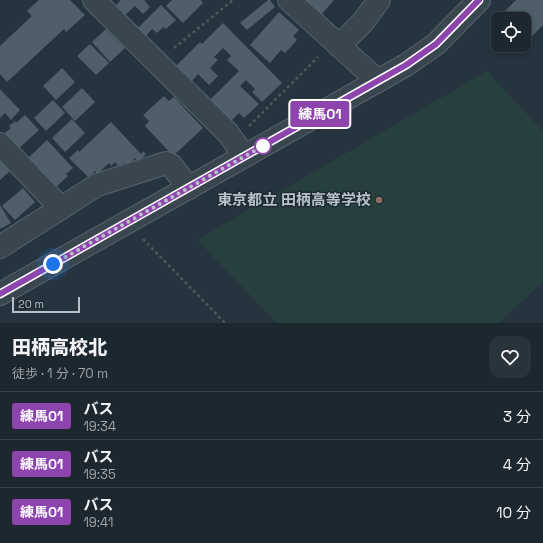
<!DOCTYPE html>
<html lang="ja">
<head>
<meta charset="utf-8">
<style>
	body { margin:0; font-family:"Space Grotesk","Noto Sans JP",sans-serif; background:#29333b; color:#f1f3f6; height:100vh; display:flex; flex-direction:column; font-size:15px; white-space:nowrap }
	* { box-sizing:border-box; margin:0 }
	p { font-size:13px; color:#a0a5aa }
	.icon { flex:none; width:22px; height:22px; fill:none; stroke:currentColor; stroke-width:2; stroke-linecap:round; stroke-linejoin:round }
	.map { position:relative; height:323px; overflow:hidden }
	.panel { display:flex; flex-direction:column; background:#1c272f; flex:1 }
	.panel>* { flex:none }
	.badge { padding:0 8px; border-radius:3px; font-size:14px; line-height:26px }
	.buttons { position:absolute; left:491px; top:12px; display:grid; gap:8px }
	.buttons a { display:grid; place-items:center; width:40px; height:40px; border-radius:8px; background:#1c272f; box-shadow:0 2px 6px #0003,0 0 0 1px #3a444b; font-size:20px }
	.scale { position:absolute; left:12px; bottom:10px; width:68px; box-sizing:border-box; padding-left:4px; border:2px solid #b6c1ca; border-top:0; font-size:11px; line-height:14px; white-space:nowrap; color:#b6c1ca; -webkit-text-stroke:3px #1e2b34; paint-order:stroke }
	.you { position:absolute; width:20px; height:20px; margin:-10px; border:3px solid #fff; border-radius:50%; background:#1a73e8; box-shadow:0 0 0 6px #1a73e833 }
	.map>.badge { position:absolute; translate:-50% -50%; box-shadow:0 0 0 2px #fff }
	.round { display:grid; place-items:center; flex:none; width:42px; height:42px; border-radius:12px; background:#29333b }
	.summary { display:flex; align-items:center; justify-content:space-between; height:68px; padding:0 12px }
	h1 { font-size:19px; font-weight:800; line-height:30px }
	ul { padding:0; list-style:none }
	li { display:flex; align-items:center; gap:12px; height:48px; padding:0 12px; border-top:1px solid #3a444b }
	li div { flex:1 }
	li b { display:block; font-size:15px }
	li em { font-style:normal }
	li .badge { min-width:44px; font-weight:700; text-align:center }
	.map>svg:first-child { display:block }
	.green { fill:#27403f }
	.building { fill:#4e5f6a }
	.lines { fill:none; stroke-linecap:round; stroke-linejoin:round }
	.minor-casing { stroke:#57646d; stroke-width:24 }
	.path { stroke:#455c5b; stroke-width:2.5; stroke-dasharray:3 3; stroke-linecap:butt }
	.minor { stroke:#39464f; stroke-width:22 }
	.line-casing { stroke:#fff; stroke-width:9 }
	.line { stroke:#8e44ad; stroke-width:6 }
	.walk { stroke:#b6c1ca; stroke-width:4; stroke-dasharray:0 7.2 }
	.stop-dot { fill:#fff; stroke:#8e44ad; stroke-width:2 }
	.education-dot { fill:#8d6e63; stroke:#1e2b34; stroke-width:1.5 }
	.labels { text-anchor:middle; stroke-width:3; stroke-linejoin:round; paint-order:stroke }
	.poi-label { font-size:15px; font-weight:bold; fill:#b6c1ca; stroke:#1e2b34; text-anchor:end }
</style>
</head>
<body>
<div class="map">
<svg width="543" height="323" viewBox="0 0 543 323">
	<rect width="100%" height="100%" fill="#25343f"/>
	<!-- green -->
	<polygon class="green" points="487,71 543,131 543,282 499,323 277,323 197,240"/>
	<!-- building -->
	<g class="building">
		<polygon points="39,0 70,0 85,15 66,32 64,29 7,82 0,74 0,46 32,16 27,11"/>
		<polygon points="121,0 144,0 150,7 143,14 135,6 125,15 116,5"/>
		<polygon points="172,0 201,0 203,3 183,23 166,6"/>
		<polygon points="268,0 270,0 275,7 247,30 240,23"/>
		<polygon points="303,0 334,0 321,15"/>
		<polygon points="516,0 543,0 543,25 524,44 524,19 498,19 498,22 496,20"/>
		<polygon points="161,5 176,20 166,29 163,27 157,33 152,29 145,37 137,29"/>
		<polygon points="279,12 299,30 293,36 297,40 285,53 281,50 270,63 250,45"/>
		<polygon points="223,23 282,83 262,102 252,92 255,89 246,80 240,86 259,104 244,118 239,113 230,122 209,101 239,71 227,60 231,56 223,48 214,57 218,60 210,68 218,76 209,85 198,74 190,83 175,67 200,42 202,44"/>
		<polygon points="106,29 125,48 110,62 92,42"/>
		<polygon points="90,44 109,63 96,75 77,56"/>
		<polygon points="62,68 75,82 56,100 43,86"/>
		<polygon points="82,88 95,102 75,121 62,107"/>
		<polygon points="0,89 20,110 11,120 5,113 0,118"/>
		<polygon points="164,96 169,101 174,97 203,128 173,156 145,126 149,121 143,115"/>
		<polygon points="53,100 65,113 46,131 34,118"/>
		<polygon points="25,115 39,130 17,150 5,133 11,128 9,126 15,121 16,123"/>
		<polygon points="72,119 85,133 65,152 52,138"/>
		<polygon points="111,122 141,154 143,151 146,154 138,162 135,158 127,166 124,163 119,167 115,162 111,166 109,163 97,174 95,171 88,177 69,158 78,150 79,152"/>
		<polygon points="47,140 73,168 66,174 68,176 55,188 27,159"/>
		<polygon points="0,159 11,170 0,180"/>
		<polygon points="23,188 35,202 15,220 2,206"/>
		<polygon points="0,205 11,223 0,229"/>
	</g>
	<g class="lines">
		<!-- minor casing -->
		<g class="minor-casing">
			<g id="minor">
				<polyline points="94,0 228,133 244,156"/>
				<polyline points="289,0 378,81"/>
				<polyline points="339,46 363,22 379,0"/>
				<polyline points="0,144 61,208"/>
				<polyline points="0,247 97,185 166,163 171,165 189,188"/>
				<polyline points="0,294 406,65 436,44 479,0"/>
			</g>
		</g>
		<!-- path -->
		<g class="path">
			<polyline points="174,48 233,0"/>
			<polyline points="249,126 318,57"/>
			<polyline points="143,239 225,323"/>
		</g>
		<!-- minor -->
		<use href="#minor" class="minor"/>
	</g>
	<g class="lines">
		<!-- line casing -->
		<g class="line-casing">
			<polyline id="line" points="0,294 406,65 436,44 479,0"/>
		</g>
		<!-- line -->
		<use href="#line" class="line"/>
		<!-- walk -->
		<polyline class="walk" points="53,264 263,146"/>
	</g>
	<!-- markers -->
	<circle class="stop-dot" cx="263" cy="146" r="8"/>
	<circle class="education-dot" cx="379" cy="200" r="4"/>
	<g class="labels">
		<!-- poi labels -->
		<g class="poi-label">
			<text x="371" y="205">東京都立 田柄高等学校</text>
		</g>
	</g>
</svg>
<div class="buttons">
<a><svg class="icon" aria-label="locate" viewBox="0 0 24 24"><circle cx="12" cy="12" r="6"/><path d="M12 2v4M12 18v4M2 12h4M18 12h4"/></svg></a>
</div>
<div class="scale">20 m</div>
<div class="you" style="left:53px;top:264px"></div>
<b class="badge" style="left:320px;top:114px;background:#8e44ad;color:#fff">練馬01</b>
</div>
<section class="panel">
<div class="summary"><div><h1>田柄高校北</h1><p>徒歩 · 1 分 · 70 m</p></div><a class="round"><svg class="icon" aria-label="heart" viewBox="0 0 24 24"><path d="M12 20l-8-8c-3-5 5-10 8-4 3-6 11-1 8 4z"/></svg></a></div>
<ul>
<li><span class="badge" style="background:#8e44ad;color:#fff">練馬01</span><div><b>バス</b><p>19:34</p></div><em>3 分</em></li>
<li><span class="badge" style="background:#8e44ad;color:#fff">練馬01</span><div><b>バス</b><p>19:35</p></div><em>4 分</em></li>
<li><span class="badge" style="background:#8e44ad;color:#fff">練馬01</span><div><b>バス</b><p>19:41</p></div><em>10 分</em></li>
</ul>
</section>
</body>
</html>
